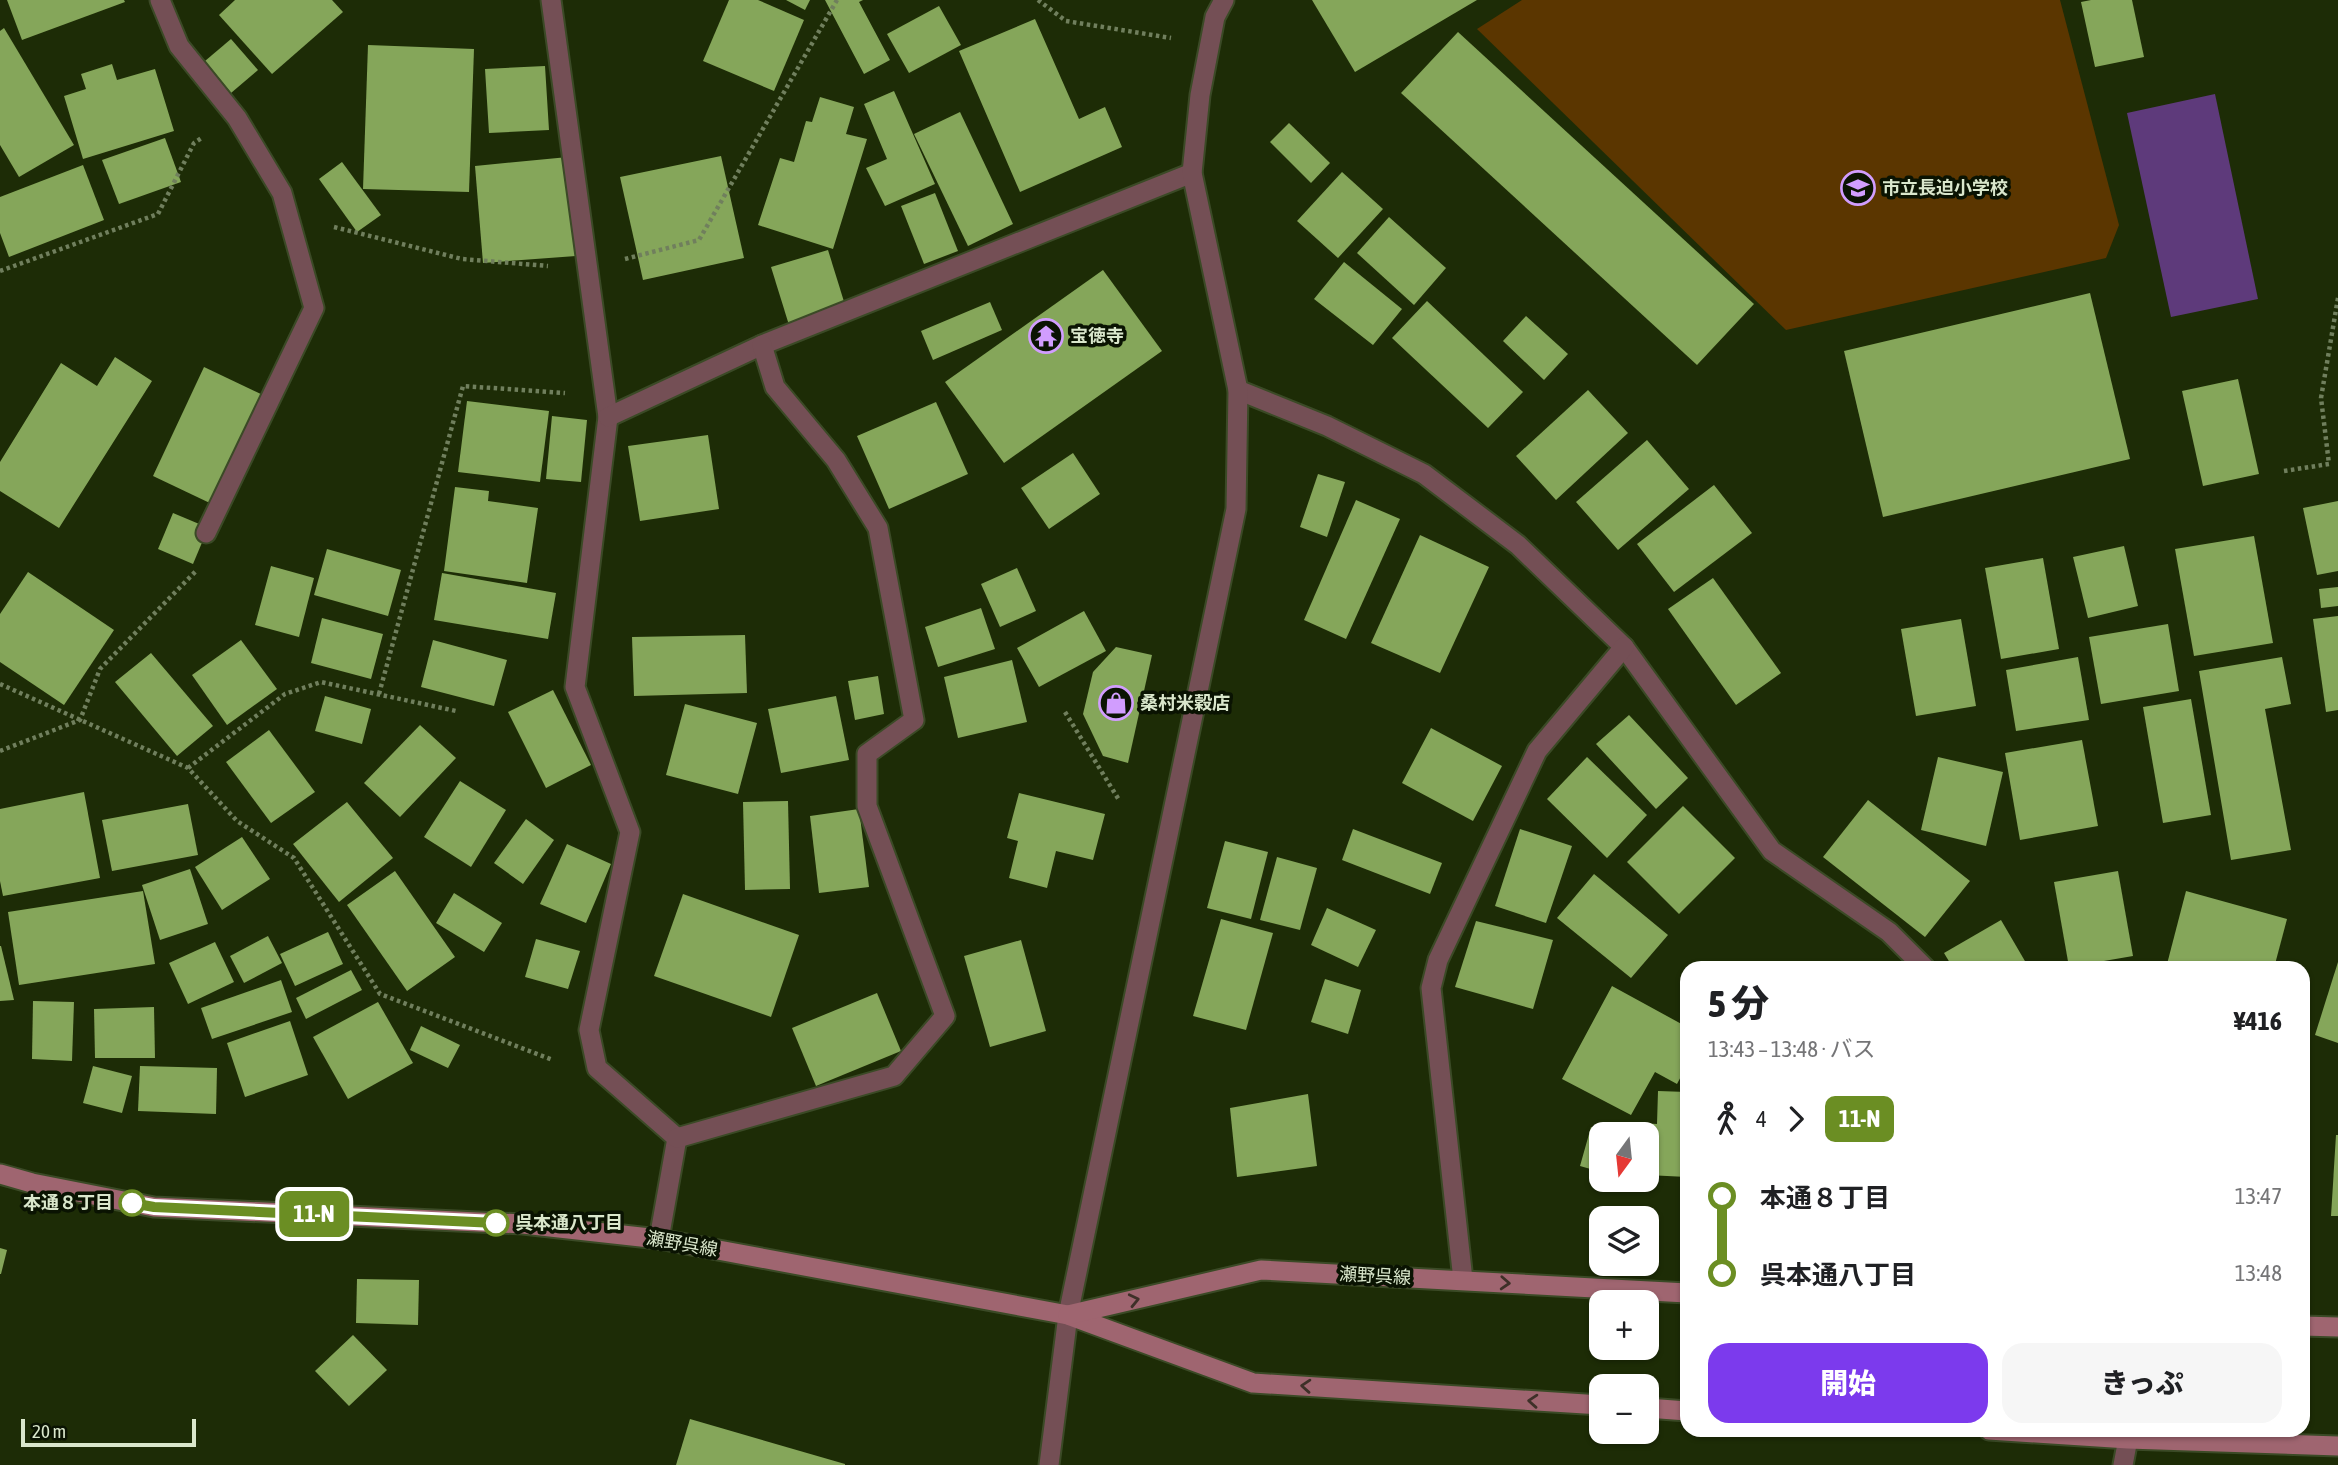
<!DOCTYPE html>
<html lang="ja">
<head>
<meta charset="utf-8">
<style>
	body { margin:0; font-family:"Asap Condensed","Noto Sans JP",sans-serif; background:#f6f6f6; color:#202124; height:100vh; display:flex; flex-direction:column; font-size:26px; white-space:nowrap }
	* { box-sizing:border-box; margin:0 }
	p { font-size:23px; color:#757577 }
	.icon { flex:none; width:38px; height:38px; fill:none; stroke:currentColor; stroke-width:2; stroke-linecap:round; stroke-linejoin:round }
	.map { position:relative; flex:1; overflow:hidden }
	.sheet { position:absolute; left:1680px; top:961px; width:630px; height:476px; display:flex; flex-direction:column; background:#fff; border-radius:21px; box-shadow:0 2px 5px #0004 }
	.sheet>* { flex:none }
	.badge { padding:0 14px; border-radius:10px; font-size:24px; line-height:46px }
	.needle { width:46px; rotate:195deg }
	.tools { position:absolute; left:1589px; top:1122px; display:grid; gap:14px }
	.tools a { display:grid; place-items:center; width:70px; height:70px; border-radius:14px; background:#fff; box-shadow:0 2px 5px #0004; font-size:35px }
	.scale { position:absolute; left:21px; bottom:18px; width:175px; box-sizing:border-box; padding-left:7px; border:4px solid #dae7cc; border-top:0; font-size:19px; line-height:24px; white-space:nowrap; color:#dae7cc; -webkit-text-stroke:5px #0a1302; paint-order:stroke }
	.map>.badge { position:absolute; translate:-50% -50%; box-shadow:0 0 0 4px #fff }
	.legs { display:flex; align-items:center; gap:10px; height:77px; padding:0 28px; font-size:23px }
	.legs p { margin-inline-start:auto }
	.summary { display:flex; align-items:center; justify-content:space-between; height:119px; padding:0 28px }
	h1 { font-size:38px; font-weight:800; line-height:52px }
	.button { display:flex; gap:14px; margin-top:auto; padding:14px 28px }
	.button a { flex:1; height:80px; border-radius:21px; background:#7c3aed; color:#fff; font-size:28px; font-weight:800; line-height:80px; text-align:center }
	.button a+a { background:#f6f6f6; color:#202124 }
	ul { padding:0 28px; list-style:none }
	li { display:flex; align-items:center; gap:24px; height:77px; font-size:26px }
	li i { display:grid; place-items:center; width:10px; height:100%; margin:0 9px; background:currentColor }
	li i::after { content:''; width:18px; height:18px; margin:-9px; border:5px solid; border-radius:50%; background:#fff }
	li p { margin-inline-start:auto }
	li:first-child i { background:linear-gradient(#0000 50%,currentColor 0) }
	li:last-child i { background:linear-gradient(currentColor 50%,#0000 0) }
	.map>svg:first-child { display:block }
	.green { fill:#5b3600 }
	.water { fill:#5e3a7b }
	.building { fill:#85a65a }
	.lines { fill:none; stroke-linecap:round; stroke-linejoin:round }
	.service-casing { stroke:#3b4a26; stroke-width:23 }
	.minor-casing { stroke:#3b4a26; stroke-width:23 }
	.tertiary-casing { stroke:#3b4a26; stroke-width:23 }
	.secondary-casing { stroke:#3b4a26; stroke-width:23 }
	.path { stroke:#707f5d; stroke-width:4.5; stroke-dasharray:3.5 3.5; stroke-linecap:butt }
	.service { stroke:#744f55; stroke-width:19 }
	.minor { stroke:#744f55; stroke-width:19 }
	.tertiary { stroke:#744f55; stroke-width:19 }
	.secondary { stroke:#9f6570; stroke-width:19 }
	.oneway { stroke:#3e3028 }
	.line-1-casing { stroke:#fff; stroke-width:16 }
	.line-1 { stroke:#6b8e23; stroke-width:10 }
	.stop-1-dot { fill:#fff; stroke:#6b8e23; stroke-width:3.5 }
	.labels { text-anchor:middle; stroke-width:7; stroke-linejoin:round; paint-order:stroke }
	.poi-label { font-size:18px; font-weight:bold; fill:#dae7cc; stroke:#0a1302; text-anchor:start }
	.stop-label { font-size:18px; font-weight:bold; fill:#dae7cc; stroke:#0a1302; text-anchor:end }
	.street-label { font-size:18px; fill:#dae7cc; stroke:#0a1302 }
</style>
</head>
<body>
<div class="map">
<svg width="2338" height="1465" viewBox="0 0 2338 1465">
	<rect width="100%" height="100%" fill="#1d2c06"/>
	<!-- green -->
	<polygon class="green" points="1522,0 2060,0 2119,225 2106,258 1786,330 1477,29"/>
	<!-- water -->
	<polygon class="water" points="2215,94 2258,299 2171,317 2127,113"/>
	<!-- building -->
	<g class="building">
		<polygon points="7,0 124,0 125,2 22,40"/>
		<polygon points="235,0 332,0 343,12 272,74 219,15"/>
		<polygon points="729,0 758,0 804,20 774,91 703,61"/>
		<polygon points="786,0 810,0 805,10"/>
		<polygon points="825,0 863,0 859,2 890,60 864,74"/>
		<polygon points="1312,0 1477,0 1355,72"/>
		<polygon points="2091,0 2132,0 2144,57 2095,67 2081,2"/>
		<polygon points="939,6 961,45 909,73 887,34"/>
		<polygon points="1035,19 1079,119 1105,107 1122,147 1020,192 959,51"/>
		<polygon points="4,28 74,145 19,177 0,145 0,31"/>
		<polygon points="1458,32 1754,304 1697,365 1401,93"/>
		<polygon points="231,39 258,70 231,93 205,61"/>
		<polygon points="368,45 474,49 469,192 363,189"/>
		<polygon points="112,64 117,80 155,69 174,131 83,159 64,96 86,89 81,74"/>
		<polygon points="545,66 549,130 489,133 485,69"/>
		<polygon points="894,91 935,184 885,206 866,168 887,159 864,104"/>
		<polygon points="820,97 854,107 846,134 867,139 833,249 758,225 780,158 794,162 806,121 812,122"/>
		<polygon points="960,112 1013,224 968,246 914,134"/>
		<polygon points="1289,123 1330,163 1311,183 1270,142"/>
		<polygon points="165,138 181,182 119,204 102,160"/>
		<polygon points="721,156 744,258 643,280 620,177"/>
		<polygon points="568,157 576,256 483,263 475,166"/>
		<polygon points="342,162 381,215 357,232 319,179"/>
		<polygon points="83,165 104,220 9,257 0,233 0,197"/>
		<polygon points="1342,172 1383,209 1338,258 1297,221"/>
		<polygon points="935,193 958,251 924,264 901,206"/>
		<polygon points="1389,217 1446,268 1414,305 1357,253"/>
		<polygon points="828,250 846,308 789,325 771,267"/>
		<polygon points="1344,262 1402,309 1373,345 1314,299"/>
		<polygon points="1103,270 1162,351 1004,463 945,382"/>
		<polygon points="2090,293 2130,459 1883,517 1844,351"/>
		<polygon points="1427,301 1523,392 1488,428 1392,338"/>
		<polygon points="990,302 1002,330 933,360 921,331"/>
		<polygon points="1526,316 1568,354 1544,380 1503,341"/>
		<polygon points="115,357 152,381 59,528 0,491 0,462 61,363 97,386"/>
		<polygon points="204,367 265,396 214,505 153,476"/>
		<polygon points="2238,379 2259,474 2203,486 2182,391"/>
		<polygon points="1588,390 1628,433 1556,500 1516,456"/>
		<polygon points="467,401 549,411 540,482 458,472"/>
		<polygon points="936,402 968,474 889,509 857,436"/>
		<polygon points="552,416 587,420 581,482 546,479"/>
		<polygon points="708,435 719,509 640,521 628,446"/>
		<polygon points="1647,440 1689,489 1618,550 1576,502"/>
		<polygon points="1073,453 1100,494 1049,529 1021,488"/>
		<polygon points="1318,474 1345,482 1327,537 1300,527"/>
		<polygon points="1714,485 1752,533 1674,592 1637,544"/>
		<polygon points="455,487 489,491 488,501 538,508 527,583 444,571"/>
		<polygon points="1356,500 1400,519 1346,639 1304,620"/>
		<polygon points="2338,501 2338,571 2317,575 2303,508"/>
		<polygon points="173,513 204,526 206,533 193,564 158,549"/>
		<polygon points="1420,535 1489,567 1440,673 1371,643"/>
		<polygon points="2254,536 2273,643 2194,656 2175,549"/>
		<polygon points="2124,546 2138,606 2088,618 2073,557"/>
		<polygon points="327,549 401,570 388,616 314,595"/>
		<polygon points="2043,558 2059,649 2001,659 1985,568"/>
		<polygon points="271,566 314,578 299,637 255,625"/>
		<polygon points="1017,568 1036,611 1000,627 981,584"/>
		<polygon points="28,572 114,630 64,705 0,662 0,614"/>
		<polygon points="442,573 556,593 548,639 434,620"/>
		<polygon points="1713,578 1781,673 1736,705 1668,609"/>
		<polygon points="2338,587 2338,606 2321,608 2319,589"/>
		<polygon points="981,608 995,649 938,667 925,627"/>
		<polygon points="1084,611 1106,651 1039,687 1017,648"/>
		<polygon points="2338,616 2338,710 2326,712 2313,619"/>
		<polygon points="322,618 383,634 371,679 311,663"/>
		<polygon points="1961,619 1976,706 1916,716 1901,629"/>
		<polygon points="2168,624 2179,691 2101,704 2089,637"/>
		<polygon points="745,635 747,693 634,696 632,637"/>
		<polygon points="241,640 277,689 227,725 192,675"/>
		<polygon points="433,640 507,660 494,706 421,687"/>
		<polygon points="1116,647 1152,655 1128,763 1103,756 1083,714 1093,672"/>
		<polygon points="151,653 213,726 177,756 115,682"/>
		<polygon points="2078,657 2089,720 2016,731 2006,670"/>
		<polygon points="2282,657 2291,704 2265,709 2291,850 2231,860 2199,671"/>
		<polygon points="1012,660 1027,722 958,738 944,677"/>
		<polygon points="878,676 884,714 855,720 848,681"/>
		<polygon points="553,690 591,765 546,788 508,712"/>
		<polygon points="325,696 371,709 362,744 315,731"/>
		<polygon points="836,696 849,760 781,773 768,709"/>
		<polygon points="2191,699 2211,815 2163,823 2143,707"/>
		<polygon points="685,704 757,723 738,794 666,775"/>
		<polygon points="1629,715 1688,778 1656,809 1596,744"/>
		<polygon points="420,725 456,758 400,817 364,783"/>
		<polygon points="1431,728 1502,766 1473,821 1402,783"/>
		<polygon points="269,730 315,792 271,823 226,762"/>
		<polygon points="2082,740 2098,826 2020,840 2005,753"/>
		<polygon points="1587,757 1647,815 1607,858 1547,799"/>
		<polygon points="1938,757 2003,772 1986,846 1921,830"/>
		<polygon points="460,781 506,810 471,867 424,837"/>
		<polygon points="84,792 100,878 3,896 0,881 0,809"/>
		<polygon points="1019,793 1105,814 1093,860 1056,851 1047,888 1009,878 1018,841 1007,838"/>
		<polygon points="1868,800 1970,881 1925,937 1823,857"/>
		<polygon points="788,801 790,889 745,890 743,802"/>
		<polygon points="347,802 393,858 339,902 293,844"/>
		<polygon points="188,804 198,855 112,871 102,820"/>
		<polygon points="1683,806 1735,858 1679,914 1627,862"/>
		<polygon points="859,809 869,887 819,893 810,816"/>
		<polygon points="526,819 554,840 523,884 494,863"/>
		<polygon points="1353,829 1442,863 1430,894 1342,860"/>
		<polygon points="1520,829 1572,846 1546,923 1495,906"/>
		<polygon points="242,837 270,879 222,910 195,867"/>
		<polygon points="1225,841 1268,852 1251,919 1207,908"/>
		<polygon points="567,844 611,864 586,923 540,904"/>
		<polygon points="1277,857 1317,868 1300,930 1260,920"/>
		<polygon points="190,869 208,924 160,940 142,885"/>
		<polygon points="395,871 455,957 407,991 347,905"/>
		<polygon points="2118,871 2133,956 2069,967 2054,882"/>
		<polygon points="1594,874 1668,935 1631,978 1557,918"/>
		<polygon points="143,891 155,964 19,985 8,912"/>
		<polygon points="2186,891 2287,919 2274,968 2166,968"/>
		<polygon points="454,893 502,923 484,952 436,923"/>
		<polygon points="683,894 799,935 771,1017 654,976"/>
		<polygon points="1327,908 1376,930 1358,967 1311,945"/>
		<polygon points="1221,919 1273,933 1246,1030 1193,1016"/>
		<polygon points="2001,920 2029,968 1953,968 1944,953"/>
		<polygon points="1476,921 1553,940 1533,1009 1455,987"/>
		<polygon points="328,932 343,964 295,986 280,954"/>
		<polygon points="268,936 282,963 244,983 230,956"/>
		<polygon points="536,939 580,951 568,989 525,977"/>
		<polygon points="1021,940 1046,1031 990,1047 964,956"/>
		<polygon points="215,942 234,982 188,1004 169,963"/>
		<polygon points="0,946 1,946 14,1000 0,1001"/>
		<polygon points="2338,962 2338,1043 2315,1035"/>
		<polygon points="351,970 362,990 306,1019 296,998"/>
		<polygon points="1325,979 1361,990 1348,1034 1311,1022"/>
		<polygon points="281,980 292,1012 212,1039 201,1008"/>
		<polygon points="1612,986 1687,1027 1687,1065 1677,1084 1655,1072 1631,1115 1562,1079"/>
		<polygon points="877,993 901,1051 816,1086 792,1028"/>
		<polygon points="33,1001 74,1002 72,1061 32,1059"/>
		<polygon points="378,1002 413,1063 348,1099 313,1037"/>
		<polygon points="154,1007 155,1058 95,1058 94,1009"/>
		<polygon points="290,1021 308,1075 245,1097 227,1043"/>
		<polygon points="421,1026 460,1045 448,1068 410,1050"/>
		<polygon points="93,1066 132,1076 122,1113 83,1103"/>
		<polygon points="140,1066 217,1068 216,1114 138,1111"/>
		<polygon points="1658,1091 1687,1092 1687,1177 1647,1175 1647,1134 1641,1134 1641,1123 1657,1124"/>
		<polygon points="1308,1094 1317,1166 1237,1177 1230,1108"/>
		<polygon points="1591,1127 1614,1133 1601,1134 1601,1172 1580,1166"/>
		<polygon points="2336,1135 2338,1135 2338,1216 2331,1216"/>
		<polygon points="0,1248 7,1250 1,1274 0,1274"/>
		<polygon points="357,1279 419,1280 418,1325 356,1323"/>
		<polygon points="353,1335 387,1370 349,1406 315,1371"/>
		<polygon points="690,1419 845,1464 845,1465 676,1465"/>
	</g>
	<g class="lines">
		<!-- service casing -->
		<g class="service-casing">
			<g id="service">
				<polyline points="551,0 608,417 575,687 630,832 589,1030 597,1068 677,1138 659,1239"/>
				<polyline points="608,417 762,345 1192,173"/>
				<polyline points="677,1138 894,1076 945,1016 867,806 867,754 914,720 878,528 836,460 775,387 762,345"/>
			</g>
		</g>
		<!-- minor casing -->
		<g class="minor-casing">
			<g id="minor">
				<polyline points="160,0 179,46 237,118 282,193 314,308 206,533"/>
				<polyline points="1238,390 1327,426 1424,474 1518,545 1624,647 1772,851 1889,932 1925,968"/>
				<polyline points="1463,1280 1431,988 1438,960 1537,751 1624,647"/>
				<polyline points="2123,1465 2128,1439"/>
			</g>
		</g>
		<!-- tertiary casing -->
		<g class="tertiary-casing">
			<polyline id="tertiary" points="1049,1465 1068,1315 1236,509 1238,390 1192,173 1200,95 1215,17 1224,0"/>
		</g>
		<!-- secondary casing -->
		<g class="secondary-casing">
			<g id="secondary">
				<polyline points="0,1174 32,1183 154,1207 523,1224 659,1239 1068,1315 1253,1383 1601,1405"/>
				<polyline points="1068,1315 1261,1270 1687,1293"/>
				<polyline points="2303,1326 2338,1327"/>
				<polyline points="1647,1408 1687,1411"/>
				<polyline points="1989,1430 2128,1439 2338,1446"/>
			</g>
		</g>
		<!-- path -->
		<g class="path">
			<polyline points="1038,0 1066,21 1171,38"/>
			<polyline points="334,227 462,259 548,266"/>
			<polyline points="625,259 699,240 837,0"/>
			<polyline points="0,271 158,214 194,143 203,137"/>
			<polyline points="2284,471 2329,464 2321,398 2338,298"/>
			<polyline points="0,684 188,768 237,821 294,858 380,994 553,1060"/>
			<polyline points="379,694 463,386 565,393"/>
			<polyline points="1065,712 1119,800"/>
			<polyline points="0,751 80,720 100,669 196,571"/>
			<polyline points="188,768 285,694 321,682 456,711"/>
		</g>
		<!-- service -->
		<use href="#service" class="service"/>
		<!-- minor -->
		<use href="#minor" class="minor"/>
		<!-- tertiary -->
		<use href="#tertiary" class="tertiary"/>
		<!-- secondary -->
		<use href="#secondary" class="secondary"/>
	</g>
	<!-- one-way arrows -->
	<defs><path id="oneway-chevron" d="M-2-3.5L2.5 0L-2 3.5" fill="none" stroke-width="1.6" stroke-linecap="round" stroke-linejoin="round" transform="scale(1.75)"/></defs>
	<g class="oneway">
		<use href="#oneway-chevron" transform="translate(1505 1283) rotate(3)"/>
		<use href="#oneway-chevron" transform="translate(1134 1300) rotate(-13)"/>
		<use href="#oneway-chevron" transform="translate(1306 1386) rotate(-176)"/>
		<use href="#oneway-chevron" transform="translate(1533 1401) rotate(-176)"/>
	</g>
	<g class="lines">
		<!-- line-1 casing -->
		<g class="line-1-casing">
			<polyline id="line-1" points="132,1203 154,1207 496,1223"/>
		</g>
		<!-- line-1 -->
		<use href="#line-1" class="line-1"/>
	</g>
	<!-- icons -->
	<defs>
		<g id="school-ring" transform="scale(1.75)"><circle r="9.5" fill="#0a1302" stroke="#d19dfe" stroke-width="1.5"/><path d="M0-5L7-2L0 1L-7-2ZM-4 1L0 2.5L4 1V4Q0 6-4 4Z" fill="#d19dfe"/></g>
		<g id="temple-ring" transform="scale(1.75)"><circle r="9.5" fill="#0a1302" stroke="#d19dfe" stroke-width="1.5"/><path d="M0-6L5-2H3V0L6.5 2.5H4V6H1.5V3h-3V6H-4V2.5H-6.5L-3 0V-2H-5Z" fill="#d19dfe"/></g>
		<g id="shop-ring" transform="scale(1.75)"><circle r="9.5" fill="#0a1302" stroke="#d19dfe" stroke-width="1.5"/><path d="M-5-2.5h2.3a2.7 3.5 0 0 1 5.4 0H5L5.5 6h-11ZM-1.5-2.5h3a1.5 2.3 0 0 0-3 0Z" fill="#d19dfe"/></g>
	</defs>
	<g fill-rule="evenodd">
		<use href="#school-ring" x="1858" y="188"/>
		<use href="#temple-ring" x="1046" y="336"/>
		<use href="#shop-ring" x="1116" y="703"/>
	</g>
	<!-- markers -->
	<g class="stop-1-dot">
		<circle cx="132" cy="1203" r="12"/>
		<circle cx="496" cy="1223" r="12"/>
	</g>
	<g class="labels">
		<!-- poi labels -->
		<g class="poi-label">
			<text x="1882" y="194">市立長迫小学校</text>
			<text x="1070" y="342">宝徳寺</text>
			<text x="1140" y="709">桑村米穀店</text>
		</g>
		<!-- stop labels -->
		<g class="stop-label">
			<text x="113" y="1209">本通８丁目</text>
			<text x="515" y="1229" text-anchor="start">呉本通八丁目</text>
		</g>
		<!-- street labels -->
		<g class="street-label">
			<text transform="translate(682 1244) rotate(10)" y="6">瀬野呉線</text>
			<text transform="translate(1375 1276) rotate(3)" y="6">瀬野呉線</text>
		</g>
	</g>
</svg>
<div class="tools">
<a><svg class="needle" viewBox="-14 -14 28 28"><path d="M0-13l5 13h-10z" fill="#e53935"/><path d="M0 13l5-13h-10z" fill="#757577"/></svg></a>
<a><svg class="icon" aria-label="layers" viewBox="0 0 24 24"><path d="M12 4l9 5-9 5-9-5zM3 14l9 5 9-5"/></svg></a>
<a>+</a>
<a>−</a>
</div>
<div class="scale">20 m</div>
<b class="badge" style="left:314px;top:1214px;background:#6b8e23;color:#fff">11-N</b>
<section class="sheet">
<div class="summary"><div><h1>5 分</h1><p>13:43 – 13:48 · バス</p></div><b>¥416</b></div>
<div class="legs"><svg class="icon" aria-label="walk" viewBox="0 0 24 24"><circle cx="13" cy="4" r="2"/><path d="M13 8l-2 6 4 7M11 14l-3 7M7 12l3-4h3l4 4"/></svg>4<svg class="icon" aria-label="forward" viewBox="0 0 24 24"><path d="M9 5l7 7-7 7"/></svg><b class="badge" style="background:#6b8e23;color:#fff">11-N</b></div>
<ul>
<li><i style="color:#6b8e23"></i><b>本通８丁目</b><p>13:47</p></li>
<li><i style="color:#6b8e23"></i><b>呉本通八丁目</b><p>13:48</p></li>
</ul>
<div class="button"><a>開始</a><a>きっぷ</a></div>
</section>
</div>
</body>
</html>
